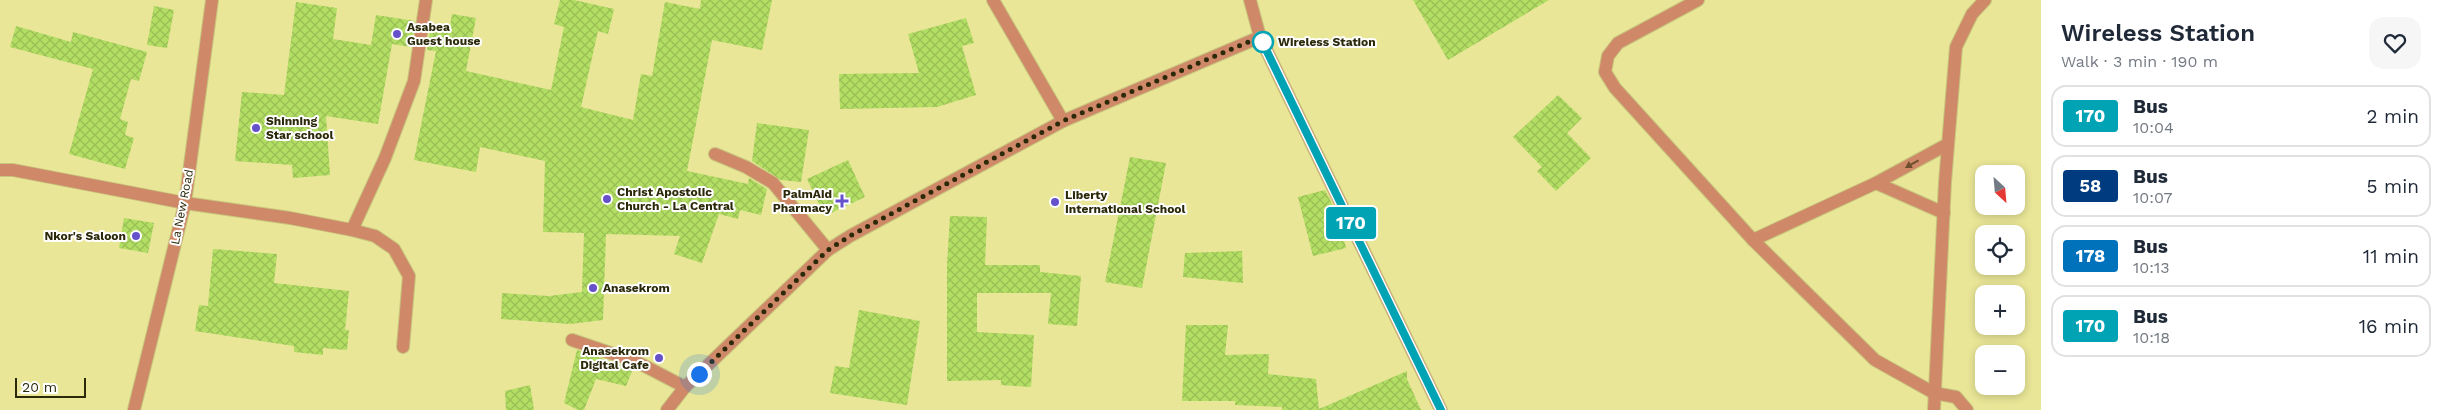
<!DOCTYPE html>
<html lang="en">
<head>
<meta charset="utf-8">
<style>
	body { margin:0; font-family:"Work Sans",sans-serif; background:#f6f6f7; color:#1f2937; height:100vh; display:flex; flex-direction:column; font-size:19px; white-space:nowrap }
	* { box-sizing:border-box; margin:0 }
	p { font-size:16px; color:#747a83 }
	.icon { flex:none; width:28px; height:28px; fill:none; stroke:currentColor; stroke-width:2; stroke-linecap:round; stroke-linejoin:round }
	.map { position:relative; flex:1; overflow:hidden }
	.side { display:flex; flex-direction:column; background:#fff; width:400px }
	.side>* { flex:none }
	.badge { padding:0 10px; border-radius:4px; font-size:18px; line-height:32px }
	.needle { width:32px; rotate:154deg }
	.buttons { position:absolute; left:1975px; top:165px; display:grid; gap:10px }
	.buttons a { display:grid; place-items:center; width:50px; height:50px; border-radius:10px; background:#fff; box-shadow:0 2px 8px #0003; font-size:25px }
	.scale { position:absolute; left:15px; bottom:12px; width:71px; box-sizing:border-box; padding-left:5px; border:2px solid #2b2909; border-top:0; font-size:14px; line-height:18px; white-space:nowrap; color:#2b2909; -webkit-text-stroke:4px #fff; paint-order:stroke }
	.you { position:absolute; width:25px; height:25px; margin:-12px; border:4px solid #fff; border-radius:50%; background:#1a73e8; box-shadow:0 0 0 8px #1a73e833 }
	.map>.badge { position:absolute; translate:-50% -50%; box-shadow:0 0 0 2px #fff }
	.round { display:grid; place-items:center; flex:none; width:52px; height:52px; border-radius:15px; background:#f6f6f7 }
	.summary { display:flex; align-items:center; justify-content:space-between; height:85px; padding:0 20px }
	h1 { font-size:24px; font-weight:600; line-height:38px }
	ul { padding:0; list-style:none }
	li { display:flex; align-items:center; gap:15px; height:62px; margin:0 10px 8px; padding:0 10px; border:2px solid #e0e1e3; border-radius:15px }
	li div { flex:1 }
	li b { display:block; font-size:19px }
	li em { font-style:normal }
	li .badge { min-width:55px; font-weight:700; text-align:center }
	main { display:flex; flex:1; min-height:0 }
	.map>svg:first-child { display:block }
	.building { fill:url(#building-cross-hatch) }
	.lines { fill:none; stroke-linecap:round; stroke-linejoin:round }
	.minor-casing { stroke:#c7c47d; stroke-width:14 }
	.minor { stroke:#cf8968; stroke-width:12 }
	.oneway { fill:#6d4f2f }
	.line-casing { stroke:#fff; stroke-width:11 }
	.line { stroke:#00a3b4; stroke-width:8 }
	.walk { stroke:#2b2909; stroke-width:5; stroke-dasharray:0 9 }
	.poi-dot { fill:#6551ca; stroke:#fff; stroke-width:2 }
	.stop-dot { fill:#fff; stroke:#00a3b4; stroke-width:2.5 }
	.labels { text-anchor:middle; stroke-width:4; stroke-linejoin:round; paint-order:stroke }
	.poi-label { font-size:12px; font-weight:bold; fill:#2b2909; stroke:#fff; text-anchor:start }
	.stop-label { font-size:12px; font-weight:bold; fill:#2b2909; stroke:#fff; text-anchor:start }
	.street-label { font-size:12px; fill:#2b2909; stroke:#fff }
</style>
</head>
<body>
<main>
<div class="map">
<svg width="2041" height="410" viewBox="0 0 2041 410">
	<defs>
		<pattern id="building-cross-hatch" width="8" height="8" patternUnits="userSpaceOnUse" patternTransform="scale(1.25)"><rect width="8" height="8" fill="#b2de64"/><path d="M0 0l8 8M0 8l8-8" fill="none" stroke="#99be55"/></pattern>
	</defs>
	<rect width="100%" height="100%" fill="#e9e697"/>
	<!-- building -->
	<g class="building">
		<polygon points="560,0 574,0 614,9 608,34 598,31 581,107 633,120 641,74 652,76 665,2 700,9 701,0 772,0 762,50 712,40 687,171 748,184 749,178 767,189 761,215 740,210 738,219 719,214 702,263 674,254 680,236 606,234 603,320 570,324 501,319 502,293 549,296 582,292 584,233 543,232 545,161 480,147 476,172 414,160 436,51 427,50 431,23 450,26 452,14 476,18 466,71 551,90 564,27 554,24"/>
		<polygon points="1413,0 1549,0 1448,60"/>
		<polygon points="296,2 337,8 333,39 371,45 376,15 415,21 411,47 392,44 378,124 326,116 330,175 293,178 292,165 235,161 242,92 284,95"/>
		<polygon points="154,6 174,10 167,48 147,45"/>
		<polygon points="966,18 974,43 962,46 976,95 937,107 840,109 839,74 919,73 908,34"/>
		<polygon points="16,26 71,42 73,32 147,52 139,81 131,79 120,119 128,122 125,135 134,138 125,169 69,154 93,69 10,47"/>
		<polygon points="1558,95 1582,118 1567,133 1591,158 1556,191 1537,171 1542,167 1513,137"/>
		<polygon points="757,123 809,130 801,182 781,180 752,161"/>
		<polygon points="1130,157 1166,163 1142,288 1105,282"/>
		<polygon points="848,160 865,197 825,216 807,179"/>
		<polygon points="1325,190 1338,216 1346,248 1313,256 1298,197"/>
		<polygon points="950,216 987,217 985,265 1040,265 1040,272 1081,276 1077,326 1048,324 1051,293 977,293 977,332 1034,335 1031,387 1001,385 1001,380 947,381 947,265"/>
		<polygon points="124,218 154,223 148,253 119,248"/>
		<polygon points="213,249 277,254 274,283 349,291 345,330 349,330 347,350 323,348 323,355 294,352 294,346 195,331 199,305 208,306"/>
		<polygon points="1242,251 1243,283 1183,277 1185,253"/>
		<polygon points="859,310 920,321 907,405 830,393 835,366 849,368"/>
		<polygon points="1186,325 1228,325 1225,355 1269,354 1268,374 1316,379 1319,409 1407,371 1407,379 1421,410 1282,410 1282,407 1235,405 1235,401 1182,401"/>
		<polygon points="577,350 633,369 626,386 596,379 584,410 578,410 564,403"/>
		<polygon points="530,385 534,410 506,410 505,391"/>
	</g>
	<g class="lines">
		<!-- minor casing -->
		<g class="minor-casing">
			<g id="minor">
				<polyline points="993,0 1063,121"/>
				<polyline points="1698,0 1618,43 1608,56 1605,72 1615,88 1753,240 1875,360 1934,393 1956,397 1967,410"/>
				<polyline points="1260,37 1441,410"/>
				<polyline points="715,154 746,167 773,183 828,250"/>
				<polyline points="0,170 13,170 185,203 290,218 352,230 385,158 414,81 426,0"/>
				<polyline points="1876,183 1944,213"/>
				<polyline points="352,230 375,236 394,249 409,276 403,347"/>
				<polyline points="1753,240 1876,183 1948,144"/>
				<polyline points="572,340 637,362 685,387"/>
				<polyline points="134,410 185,203 212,0"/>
				<polyline points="667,410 685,387 828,250 850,236 1063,121 1260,37 1250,0"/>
				<polyline points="1934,410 1945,182 1956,47 1972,14 1985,0"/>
			</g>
		</g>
		<!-- minor -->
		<use href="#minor" class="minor"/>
	</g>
	<!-- one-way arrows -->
	<defs><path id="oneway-solid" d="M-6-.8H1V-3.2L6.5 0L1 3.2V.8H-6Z" transform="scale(1.25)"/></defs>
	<use class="oneway" href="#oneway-solid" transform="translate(1912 164) rotate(151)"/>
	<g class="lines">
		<!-- line casing -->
		<g class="line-casing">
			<polyline id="line" points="1260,37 1441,410"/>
		</g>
		<!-- line -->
		<use href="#line" class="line"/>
		<!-- walk -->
		<polyline class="walk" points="699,374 828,250 850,236 1063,121 1260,37 1263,42"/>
	</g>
	<!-- markers -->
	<g class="poi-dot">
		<circle cx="397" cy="34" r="5"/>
		<circle cx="256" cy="128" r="5"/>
		<circle cx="607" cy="199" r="5"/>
		<path d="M839.5 193.5h5v5h5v5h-5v5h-5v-5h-5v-5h5z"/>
		<circle cx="1055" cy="202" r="5"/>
		<circle cx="136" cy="236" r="5"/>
		<circle cx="593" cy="288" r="5"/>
		<circle cx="659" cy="358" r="5"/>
	</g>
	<circle class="stop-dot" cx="1263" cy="42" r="10"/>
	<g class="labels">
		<!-- poi labels -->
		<g class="poi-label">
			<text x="407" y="31">Asabea<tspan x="407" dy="14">Guest house</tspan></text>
			<text x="266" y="125">Shinning<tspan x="266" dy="14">Star school</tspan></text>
			<text x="617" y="196">Christ Apostolic<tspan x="617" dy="14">Church - La Central</tspan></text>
			<text x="832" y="198" text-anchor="end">PalmAid<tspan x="832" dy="14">Pharmacy</tspan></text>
			<text x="1065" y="199">Liberty<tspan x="1065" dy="14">International School</tspan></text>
			<text x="126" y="240" text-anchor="end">Nkor's Saloon</text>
			<text x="603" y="292">Anasekrom</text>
			<text x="649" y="355" text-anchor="end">Anasekrom<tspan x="649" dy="14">Digital Cafe</tspan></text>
		</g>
		<!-- stop labels -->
		<g class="stop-label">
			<text x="1278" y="46">Wireless Station</text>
		</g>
		<!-- street labels -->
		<g class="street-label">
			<text transform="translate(182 207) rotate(-79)" y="4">La New Road</text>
		</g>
	</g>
</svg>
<div class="buttons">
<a><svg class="needle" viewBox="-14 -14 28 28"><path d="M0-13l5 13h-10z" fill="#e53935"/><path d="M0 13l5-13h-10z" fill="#747a83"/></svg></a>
<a><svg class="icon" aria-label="locate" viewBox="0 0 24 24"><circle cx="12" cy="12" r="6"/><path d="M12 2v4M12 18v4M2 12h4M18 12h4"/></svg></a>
<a>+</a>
<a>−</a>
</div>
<div class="scale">20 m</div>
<div class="you" style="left:699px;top:374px"></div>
<b class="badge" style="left:1351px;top:223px;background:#00a3b4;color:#fff">170</b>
</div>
<section class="side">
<div class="summary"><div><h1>Wireless Station</h1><p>Walk · 3 min · 190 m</p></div><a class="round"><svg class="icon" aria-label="heart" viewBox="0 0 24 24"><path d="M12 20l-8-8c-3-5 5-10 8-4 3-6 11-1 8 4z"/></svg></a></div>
<ul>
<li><span class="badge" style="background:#00a3b4;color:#fff">170</span><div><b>Bus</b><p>10:04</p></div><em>2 min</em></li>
<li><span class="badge" style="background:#003b80;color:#fff">58</span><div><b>Bus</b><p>10:07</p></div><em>5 min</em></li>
<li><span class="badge" style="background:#0072bc;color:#fff">178</span><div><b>Bus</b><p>10:13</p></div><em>11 min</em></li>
<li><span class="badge" style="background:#00a3b4;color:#fff">170</span><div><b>Bus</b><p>10:18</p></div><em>16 min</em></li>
</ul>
</section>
</main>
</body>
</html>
